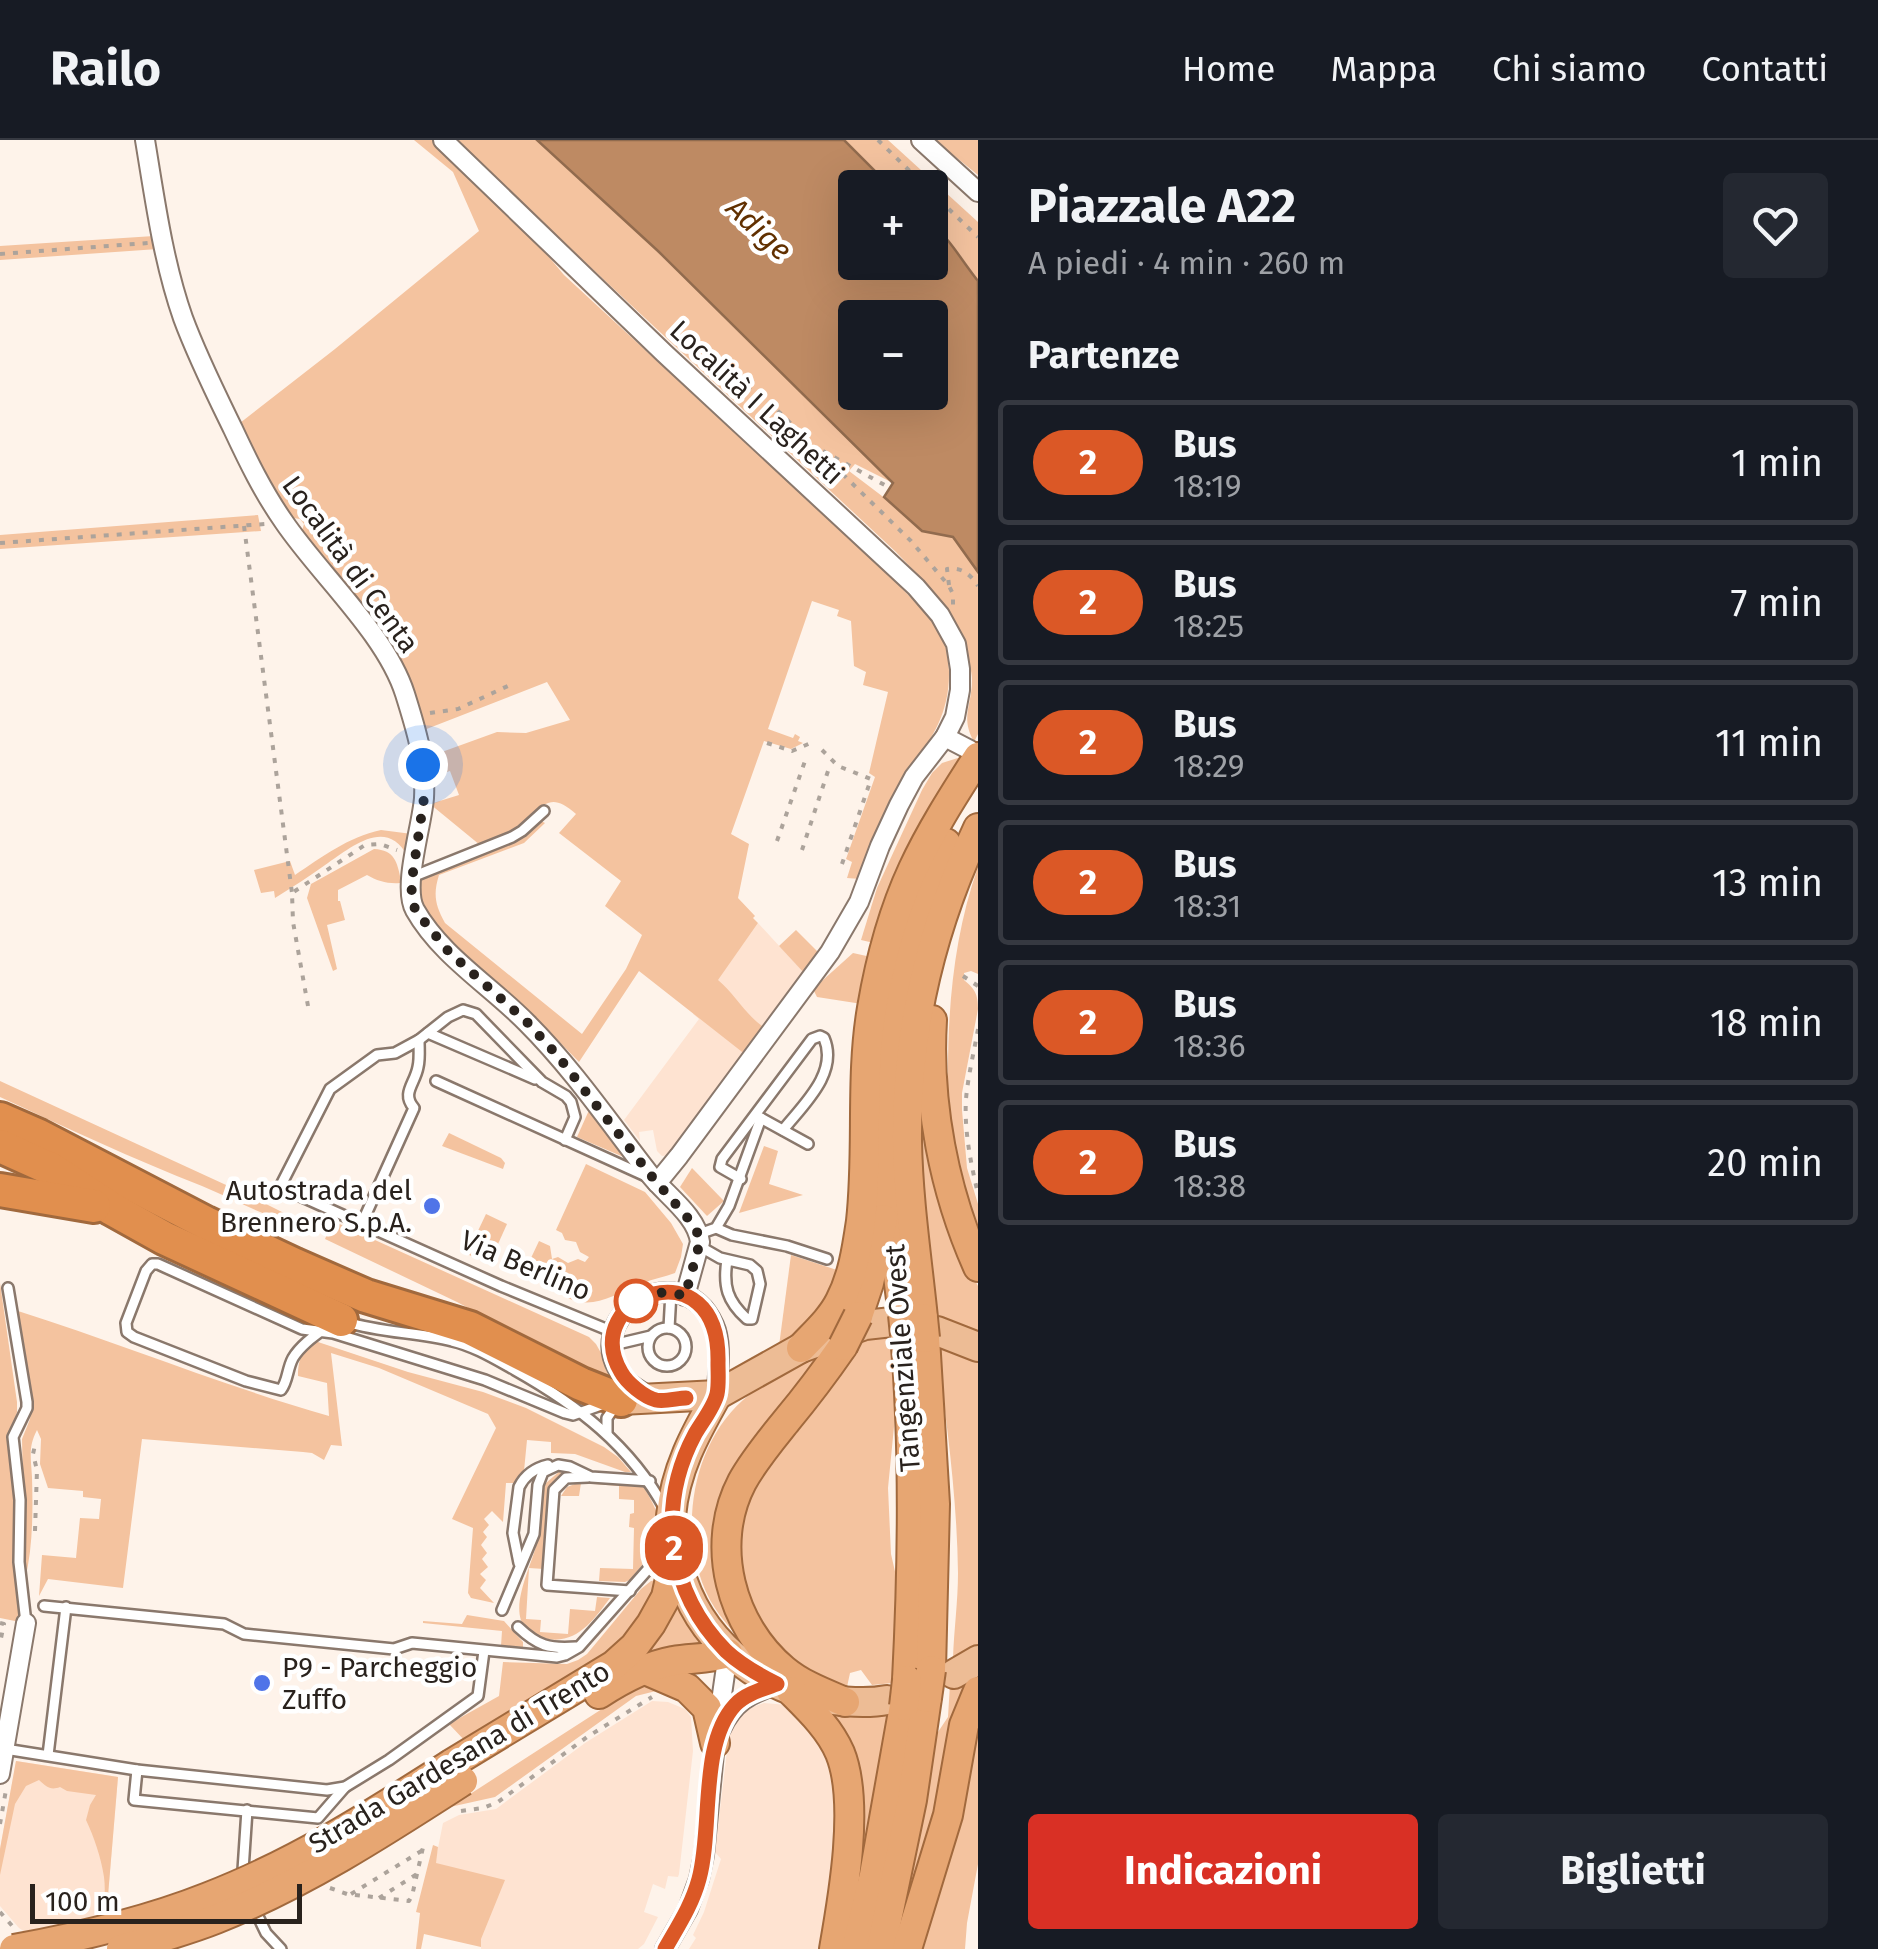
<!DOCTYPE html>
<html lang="it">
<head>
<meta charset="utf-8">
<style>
	body { margin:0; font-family:"Fira Sans",sans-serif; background:#242831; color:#f1f3f6; height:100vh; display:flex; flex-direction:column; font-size:38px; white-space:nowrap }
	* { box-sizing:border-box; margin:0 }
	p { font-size:32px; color:#9ea1a6 }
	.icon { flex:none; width:55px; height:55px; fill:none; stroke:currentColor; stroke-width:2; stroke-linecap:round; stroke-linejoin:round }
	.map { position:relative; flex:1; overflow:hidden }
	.sheet { display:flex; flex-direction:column; background:#171b24; width:900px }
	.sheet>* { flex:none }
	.badge { padding:0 20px; border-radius:32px; font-size:35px; line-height:65px }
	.tools { position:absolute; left:838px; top:30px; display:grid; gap:20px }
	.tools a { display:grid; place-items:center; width:110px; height:110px; border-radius:10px; background:#171b24; box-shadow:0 10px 40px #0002; font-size:50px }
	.scale { position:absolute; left:30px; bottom:25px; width:272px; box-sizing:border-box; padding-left:10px; border:5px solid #29221d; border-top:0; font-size:28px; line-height:35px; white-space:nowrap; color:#29221d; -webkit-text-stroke:8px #fff; paint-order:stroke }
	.you { position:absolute; width:50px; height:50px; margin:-25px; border:8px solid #fff; border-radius:50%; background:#1a73e8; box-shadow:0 0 0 15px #1a73e833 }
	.map>.badge { position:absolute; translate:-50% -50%; box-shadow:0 0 0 5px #fff }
	h2 { padding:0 50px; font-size:38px; line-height:90px }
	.round { display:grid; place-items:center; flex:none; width:105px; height:105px; border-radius:10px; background:#242831 }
	.overview { display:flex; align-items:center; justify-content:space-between; height:170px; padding:0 50px }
	h1 { font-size:48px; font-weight:700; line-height:75px }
	.action { display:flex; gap:20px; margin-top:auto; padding:20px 50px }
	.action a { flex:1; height:115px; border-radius:10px; background:#d93025; color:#fff; font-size:40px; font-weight:700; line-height:115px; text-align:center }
	.action a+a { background:#242831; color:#f1f3f6 }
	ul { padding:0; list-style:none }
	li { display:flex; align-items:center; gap:30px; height:125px; margin:0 20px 15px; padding:0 30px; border:5px solid #363941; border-radius:10px }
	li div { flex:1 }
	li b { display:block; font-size:38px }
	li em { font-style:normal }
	li .badge { min-width:110px; font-weight:700; text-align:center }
	header { display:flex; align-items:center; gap:60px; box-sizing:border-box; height:140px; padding:0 50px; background:#171b24; border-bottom:2px solid #363941 }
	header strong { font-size:48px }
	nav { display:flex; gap:55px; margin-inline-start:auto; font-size:35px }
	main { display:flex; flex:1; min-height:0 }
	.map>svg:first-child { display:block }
	.built { fill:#fee3d1 }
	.green { fill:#f4c39f }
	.water { fill:#be8a63; stroke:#916b4e; stroke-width:2.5; fill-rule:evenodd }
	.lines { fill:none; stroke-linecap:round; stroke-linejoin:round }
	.service-casing { stroke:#8a786c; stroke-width:14 }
	.minor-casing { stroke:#8a786c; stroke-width:22 }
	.primary-casing { stroke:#a1693d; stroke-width:32 }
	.trunk-casing { stroke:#a1693d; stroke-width:32 }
	.motorway-casing { stroke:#a1693d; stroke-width:38 }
	.path { stroke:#aca39b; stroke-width:4; stroke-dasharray:5 8; stroke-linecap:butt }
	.service { stroke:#fff; stroke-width:9 }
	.minor { stroke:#fff; stroke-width:18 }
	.primary { stroke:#edbc95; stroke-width:28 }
	.trunk { stroke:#e7a672; stroke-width:28 }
	.motorway { stroke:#e18f4e; stroke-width:32 }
	.trunk-bridge-casing { stroke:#a1693d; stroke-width:32; stroke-linecap:butt }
	.trunk-bridge { stroke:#e7a672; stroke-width:28 }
	.line-casing { stroke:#fff; stroke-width:22 }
	.line { stroke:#db5826; stroke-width:15 }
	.walk { stroke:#29221d; stroke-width:10; stroke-dasharray:0 18 }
	.poi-dot { fill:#5074e8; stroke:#fff; stroke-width:4 }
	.stop-dot { fill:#fff; stroke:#db5826; stroke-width:5 }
	.labels { text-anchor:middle; stroke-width:9; stroke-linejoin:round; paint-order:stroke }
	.street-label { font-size:28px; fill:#29221d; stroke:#fff }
	.poi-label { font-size:28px; fill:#29221d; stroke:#fff; text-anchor:end }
	.water-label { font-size:30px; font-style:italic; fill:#613000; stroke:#fff }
</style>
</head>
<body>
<header>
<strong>Railo</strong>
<nav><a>Home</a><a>Mappa</a><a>Chi siamo</a><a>Contatti</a></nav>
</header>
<main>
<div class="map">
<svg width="978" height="1809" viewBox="0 0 978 1809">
	<rect width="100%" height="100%" fill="#fef3ea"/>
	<!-- built -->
	<g class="built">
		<polygon points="758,783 804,833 674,1015 662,1016 657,1011 653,990 639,992 640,1001 624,980 699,879 693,874"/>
		<polygon points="652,1561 668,1562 685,1569 691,1577 693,1611 679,1734 678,1737 668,1736 665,1749 653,1744 644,1772 658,1777 644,1804 638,1809 481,1809 481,1799 435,1723 443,1683 459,1675 496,1669 585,1603"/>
		<polygon points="764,1563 787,1565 812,1582 841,1649 826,1809 689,1809 696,1798 693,1795 704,1772 721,1719 715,1712 729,1594 733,1584 744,1570"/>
		<polygon points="16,1621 118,1637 106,1779 31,1796 19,1788 0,1766 0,1709"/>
	</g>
	<!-- green -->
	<g class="green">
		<path d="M414 0H435L519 81 564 135 891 437 938 486C946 500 948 515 949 531 950 584 921 609 897 652 883 679 872 711 860 739L847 738 852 722 846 719 875 637 869 633 888 552 863 545 866 532 854 526 851 481 837 476 839 470 812 461 768 589 793 598 795 594 800 597 798 601 803 603 791 609 764 601 731 694 749 704 738 758 755 776 753 778 758 783 718 840C735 854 746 876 765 888L746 915 639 831 579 922 534 876 459 814 420 766 418 743 432 733 523 697 541 681 545 683 524 703 439 735C433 754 435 765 445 783L582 894 626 829 642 795 605 766 621 741 559 693 576 674C545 646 541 674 517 688 506 695 492 699 480 705L430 664 459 655 450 631 428 638V617L497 592 526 593 570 580 547 542 424 590 419 565 398 514 400 508 397 504 389 502 302 391 304 384 300 379 293 378 275 350 240 283 335 209 479 91 453 32Z"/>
		<path d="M454 0H537L658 111 893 343 855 324 849 331 882 356 922 391 953 397 978 432V594L974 602C960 577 972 566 972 540 972 530 968 519 964 509 948 463 929 447 896 412Z"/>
		<polygon points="844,0 888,0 978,82 978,141 960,115 930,82 930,48 891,47"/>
		<polygon points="935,0 978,0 978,35 936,1"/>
		<polygon points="154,96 158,109 0,120 0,106"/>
		<polygon points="258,375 261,391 0,409 0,395"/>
		<polygon points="961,617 965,618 874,803 861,800 877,748 922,650 932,633 942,623"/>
		<path d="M381 690 412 694 408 717C387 677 353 706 328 723 311 735 293 747 275 758L274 751 261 753 254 730 290 721 295 735C322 717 348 697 381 690Z"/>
		<path d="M374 709C395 710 397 722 401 740L400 743C388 744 377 741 367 735L338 750V761H340L345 780 327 785 337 829 333 831 307 758 311 744Z"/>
		<path d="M978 727V834L971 831 964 833V840C975 849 978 854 978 869L962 953V970L967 1028 978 1064V1104C963 1064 954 1020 948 977 946 962 948 946 948 931 948 862 955 792 978 727Z"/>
		<polygon points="796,790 819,813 804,833 779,806"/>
		<polygon points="853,813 871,817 862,864 817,857 813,849"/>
		<path d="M0 941 250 1056 284 1073 281 1080C254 1071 229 1057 202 1046 133 1019 67 988 0 957Z"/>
		<polygon points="917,952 967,1125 978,1146 978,1194 934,1180 920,1062"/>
		<polygon points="590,968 627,1016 626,1018 577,997"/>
		<polygon points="449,993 501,1018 505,1023 503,1029 442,1006"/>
		<polygon points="764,1006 778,1011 769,1044 803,1055 739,1073"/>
		<path d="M586 1024 645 1052 671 1083 683 1104 681 1117 675 1133C664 1137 653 1139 643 1143 603 1160 583 1177 545 1142L548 1135 545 1126 531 1118 539 1101 550 1106 552 1119 558 1117 568 1123 578 1119 585 1122 589 1117 580 1112 576 1102 565 1100 562 1093 556 1090Z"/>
		<polygon points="692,1028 724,1061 707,1076 680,1047"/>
		<polygon points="486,1074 507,1084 489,1124 467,1114"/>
		<polygon points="333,1081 589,1197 596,1204 612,1233 610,1237 584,1229 457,1162 325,1099"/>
		<polygon points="791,1115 840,1131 822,1170 812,1182 779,1206"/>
		<polygon points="0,1143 17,1262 17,1272 9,1303 15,1368 14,1421 20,1482 0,1478"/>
		<path d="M18 1171C122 1204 224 1246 329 1276L327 1243 298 1236C298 1219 302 1212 315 1201L408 1232 483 1252 526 1268 604 1307 618 1317 631 1332H625L575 1314 551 1313V1302L527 1300 524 1331 515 1343H506L503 1382 492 1371 484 1379 489 1385 483 1392 487 1397 481 1405 487 1413 482 1419 488 1427 480 1434 486 1440 480 1448 494 1463 471 1458 468 1453 473 1388 452 1379 496 1288 488 1274 379 1228 331 1213 342 1306 331 1305 324 1320 312 1313 303 1312 142 1299 123 1448 48 1439 39 1456 42 1415 76 1418 80 1378 99 1379 101 1359 83 1357V1351L48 1348 40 1324 41 1299 37 1290C28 1307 31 1318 32 1337 33 1370 33 1407 25 1440L22 1299 30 1279 32 1258Z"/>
		<polygon points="896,1193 897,1256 888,1348 891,1414 899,1449 899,1499 893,1543 872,1545 861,1530 850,1533 847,1547 825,1542 804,1532 761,1492 739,1440 739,1396 750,1353 764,1328 856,1202 873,1195"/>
		<path d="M936 1201 978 1220V1504L953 1518C954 1490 958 1461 958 1433 957 1355 946 1278 936 1201Z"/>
		<path d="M831 1210 725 1363 754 1514C738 1497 722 1481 710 1460 677 1398 690 1307 743 1260 769 1237 800 1225 831 1210Z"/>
		<path d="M561 1330 562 1334 549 1352 544 1429 529 1428 526 1479 541 1480 540 1492 568 1494 570 1469 595 1471 597 1457 610 1458C595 1478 578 1504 548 1499 496 1491 529 1434 536 1406 541 1388 539 1369 542 1351L546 1343Z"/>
		<path d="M580 1342 643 1346C672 1393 662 1401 630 1440L625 1442 599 1441 600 1428 633 1429 634 1388 629 1387 630 1374 634 1373V1360L619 1359V1346L581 1343 579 1356H561L567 1347Z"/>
		<polygon points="657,1440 661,1445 627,1495 599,1522 467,1603 449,1584 499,1556 503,1522 567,1524 578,1520 587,1514 641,1449 651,1441"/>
		<polygon points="673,1456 688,1485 709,1508 672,1509 637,1516"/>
		<polygon points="467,1475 504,1481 523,1502 523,1507 501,1506 502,1491 423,1483 423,1481 462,1484"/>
		<polygon points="978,1533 962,1567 941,1677 892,1809 934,1598 948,1577 950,1544"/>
		<polygon points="653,1545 670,1553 656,1551 636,1556 495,1657 450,1667 633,1549"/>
		<polygon points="890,1570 861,1752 850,1763 830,1572"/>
		<polygon points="978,1570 978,1724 967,1783 965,1809 916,1809"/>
		<path d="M16 1621 118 1637 106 1779C103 1764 106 1751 104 1737 101 1717 94 1697 86 1680L90 1665 96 1655 67 1651 60 1647C50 1651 46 1646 39 1640L26 1646 15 1664 0 1735V1709Z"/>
		<polygon points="433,1705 438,1707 436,1723 505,1740 481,1799 481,1807 424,1794 421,1809 416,1809 420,1773 416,1772"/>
	</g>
	<!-- water -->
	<path class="water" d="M537 0H844L891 47 855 48V122H930V82C950 99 962 121 978 141V432L953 397 922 391 884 357 893 343 658 111ZM855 178H930V252H855Z"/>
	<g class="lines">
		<!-- service casing -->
		<g class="service-casing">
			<g id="service">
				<polyline points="412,737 512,697 522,691 544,671"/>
				<polyline points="428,893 535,939"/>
				<polyline points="436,941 648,1037"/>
				<polyline points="757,976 808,1004"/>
				<polyline points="565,1000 575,977 571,962 566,956 542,942 476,874 463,870 448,877 419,900 395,913 377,915 330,949 280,1047 501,1146 613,1192"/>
				<path d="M741 1039 720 1027 722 1019 812 899 820 896 824 898C839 933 803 965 783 990"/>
				<path d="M362 1083 414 968C401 953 415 944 418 927 420 919 419 909 419 900"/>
				<polyline points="716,1088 732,1095 787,1106 827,1119"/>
				<polyline points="699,1094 716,1088 729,1066 761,978"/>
				<path d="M699 1106 720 1118 750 1125 757 1131 760 1144 752 1179H747C727 1161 723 1146 727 1120"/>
				<polyline points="8,1148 27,1262 27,1268 13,1297 20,1360 19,1422 26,1483"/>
				<path d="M347 1182C381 1193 417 1192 452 1201 474 1206 495 1219 515 1230 577 1265 630 1305 665 1369"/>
				<path d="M332 1183C319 1193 302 1203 293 1218 287 1229 288 1241 281 1250L246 1241 134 1197 127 1192 126 1183 146 1131 152 1124H158L302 1189 333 1193 485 1240 565 1273 573 1275 604 1264"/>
				<circle cx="667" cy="1207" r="19"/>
				<polyline points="669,1188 671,1152"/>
				<polyline points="613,1205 651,1196"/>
				<polyline points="607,1294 607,1278 616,1265"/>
				<polyline points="588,1337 566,1338 554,1350 547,1445 630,1451"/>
				<path d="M519 1423 513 1393 519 1347C525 1335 535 1328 548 1325"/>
				<polyline points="44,1466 224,1484 244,1494 394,1509 412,1503 557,1517 565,1515 579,1507 665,1410"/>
				<polyline points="502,1470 534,1394 538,1345 543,1332 558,1325 570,1327 591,1337 650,1341"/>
				<path d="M518 1487C538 1506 549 1509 576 1507"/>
				<polyline points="5,1609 137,1630 327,1650 345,1647 389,1620 478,1556 484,1511"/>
				<polyline points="48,1615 66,1467"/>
				<polyline points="137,1630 134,1660 318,1678 345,1647"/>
				<polyline points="245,1737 243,1730 247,1670"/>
				<polyline points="253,1766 266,1793 281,1809"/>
			</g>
		</g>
		<!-- minor casing -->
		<g class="minor-casing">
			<g id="minor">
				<path d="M145 0C155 60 163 121 183 178 197 216 215 252 233 289 248 321 263 352 284 382 320 435 386 494 405 554 416 589 426 621 424 658 422 686 402 747 415 770 441 816 491 846 527 883 574 930 611 985 651 1036 667 1056 697 1076 700 1102L685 1156"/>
				<polyline points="443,0 664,213 916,447 940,475 956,504 960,529 960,550 955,577 945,597 914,637 899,665 880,706 859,762 830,812 679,1016 657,1043"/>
				<polyline points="921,0 978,52"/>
				<polyline points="945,597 970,610"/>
				<path d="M651 1257C642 1252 632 1247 625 1239 574 1179 680 1110 714 1185 723 1205 717 1233 717 1255"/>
				<path d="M721 1589C733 1563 750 1553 777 1545"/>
				<polyline points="0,1634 26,1483"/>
				<polyline points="665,1809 688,1769 699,1739 704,1715 715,1603 728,1513"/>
			</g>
		</g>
		<!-- primary casing -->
		<g class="primary-casing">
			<g id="primary">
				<polyline points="937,1191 978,1207"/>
				<path d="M717 1255C695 1294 675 1330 671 1376 670 1394 674 1413 679 1429 698 1498 756 1548 826 1559 846 1562 867 1564 887 1560"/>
				<polyline points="621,1260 717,1255 801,1208 865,1185 892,1182"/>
				<polyline points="954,1534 978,1520"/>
			</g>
		</g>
		<!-- trunk casing -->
		<g class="trunk-casing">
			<g id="trunk">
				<path d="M932 880C927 963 944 1051 978 1127"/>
				<path d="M903 1175C897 1127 890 1078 887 1030 883 953 887 870 909 795 919 763 932 734 946 703"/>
				<polyline points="858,1176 869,1143 883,1079"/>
				<path d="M923 1178C917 1119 908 1060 907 1001 906 892 931 787 978 688"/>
				<path d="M905 1195C915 1309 913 1425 907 1540"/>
				<polyline points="925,1198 935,1364 931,1530"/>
				<path d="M843 1206C825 1232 807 1256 787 1280 771 1300 754 1320 742 1342 709 1405 731 1486 784 1530 802 1545 824 1553 845 1562"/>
				<path d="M801 1208C815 1193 831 1179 840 1161 853 1136 857 1108 861 1081 869 1010 860 938 872 868 880 821 893 772 913 729 931 690 955 653 978 617"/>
				<polyline points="643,1529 687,1548 707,1568 715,1603"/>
				<path d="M791 1551C809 1569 830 1589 840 1613 860 1662 843 1758 834 1809"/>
				<path d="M599 1554C622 1539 646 1526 673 1521 692 1518 710 1519 728 1513"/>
				<polyline points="451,1624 614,1525 634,1507 651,1484 666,1457 675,1416"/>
				<polyline points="856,1809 874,1735 904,1566"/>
				<polyline points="881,1809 912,1660 927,1558"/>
				<polyline points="907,1809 948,1675 964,1585 978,1551"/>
			</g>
		</g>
		<!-- motorway casing -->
		<g class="motorway-casing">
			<g id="motorway">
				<polyline points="0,979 39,996 206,1083 295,1125 366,1156 470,1188 581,1244 621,1260"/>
				<polyline points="0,1006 51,1029 112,1069 164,1098 341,1180"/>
				<polyline points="0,1050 94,1066"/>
			</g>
		</g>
		<!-- path -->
		<g class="path">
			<polyline points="878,0 927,48"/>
			<polyline points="930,51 978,97"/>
			<polyline points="0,114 148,103"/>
			<polyline points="701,222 756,253 775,268 911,401 949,446 953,454 953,465"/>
			<polyline points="823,311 890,348"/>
			<polyline points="244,386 292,753"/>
			<polyline points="0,403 265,384"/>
			<path d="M949 445 947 429C962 427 970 434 978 446"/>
			<polyline points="430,573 458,569 510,545"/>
			<polyline points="767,603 792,611 813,602"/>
			<polyline points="822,610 838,626 871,639 842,724"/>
			<polyline points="777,701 805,621"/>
			<polyline points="802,710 829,628"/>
			<polyline points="963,836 978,846"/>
			<polyline points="308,866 293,782 292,753 365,705 380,704 397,710"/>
			<path d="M978 889C974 912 968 936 966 959 964 991 971 1024 978 1054"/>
			<polyline points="35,1391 37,1330 33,1314 36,1301"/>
			<polyline points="0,1483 4,1484 0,1503"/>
			<polyline points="461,1671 483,1668 498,1662 587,1597 652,1557"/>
			<polyline points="0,1684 6,1650"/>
			<polyline points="330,1748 347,1754 409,1761 412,1756 424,1703"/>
			<polyline points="351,1754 423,1710"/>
			<polyline points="379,1758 417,1734"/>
			<polyline points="0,1772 14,1788"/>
		</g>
		<!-- service -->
		<use href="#service" class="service"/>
		<!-- minor -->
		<use href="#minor" class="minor"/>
		<!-- primary -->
		<use href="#primary" class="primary"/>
		<!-- trunk -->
		<use href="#trunk" class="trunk"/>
		<!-- motorway -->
		<use href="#motorway" class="motorway"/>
		<!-- trunk-bridge casing -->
		<g class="trunk-bridge-casing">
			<g id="trunk-bridge">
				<polyline points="903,1175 905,1195"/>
				<polyline points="923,1178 925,1198"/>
				<polyline points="843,1206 858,1176"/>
				<polyline points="927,1558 931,1530"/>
				<polyline points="904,1566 907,1540"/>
				<path d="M14 1809C80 1797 145 1782 208 1757 294 1724 373 1674 451 1624"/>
				<path d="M121 1809C153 1800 186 1791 216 1779 304 1744 384 1692 463 1641"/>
			</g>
		</g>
		<!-- trunk-bridge -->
		<use href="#trunk-bridge" class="trunk-bridge"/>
	</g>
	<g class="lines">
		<!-- line casing -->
		<g class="line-casing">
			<path id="line" d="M665 1809C678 1786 692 1765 699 1739 713 1688 699 1604 735 1565 745 1554 763 1549 777 1544 759 1535 741 1525 726 1511 668 1452 656 1367 695 1294 702 1282 714 1267 717 1254 719 1245 718 1233 718 1223 721 1103 576 1156 621 1232 627 1243 644 1257 656 1260 665 1262 678 1258 686 1258"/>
		</g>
		<!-- line -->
		<use href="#line" class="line"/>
		<!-- walk -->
		<path class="walk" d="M423 625 424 658 411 746 415 770 449 812 527 882 557 915 653 1038 692 1083 698 1094 700 1102 685 1156C666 1150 650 1152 633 1163L636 1161"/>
	</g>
	<!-- markers -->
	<g class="poi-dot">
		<circle cx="432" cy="1066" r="10"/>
		<circle cx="262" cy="1543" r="10"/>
	</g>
	<circle class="stop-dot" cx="636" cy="1161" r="20"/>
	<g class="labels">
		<!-- street labels -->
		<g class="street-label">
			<text transform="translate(757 262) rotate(43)" y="10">Località I Laghetti</text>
			<text transform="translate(351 424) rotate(54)" y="10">Località di Centa</text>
			<text transform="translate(526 1125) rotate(23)" y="10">Via Berlino</text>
			<text transform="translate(902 1218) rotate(-94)" y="10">Tangenziale Ovest</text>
			<text transform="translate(459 1617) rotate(-31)" y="10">Strada Gardesana di Trento</text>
		</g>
		<!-- poi labels -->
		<g class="poi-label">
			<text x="412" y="1060">Autostrada del<tspan x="412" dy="32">Brennero S.p.A.</tspan></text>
			<text x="282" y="1537" text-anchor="start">P9 - Parcheggio<tspan x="282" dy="32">Zuffo</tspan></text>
		</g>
		<!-- water labels -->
		<g class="water-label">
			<text transform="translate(759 89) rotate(43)" y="10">Adige</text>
		</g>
	</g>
</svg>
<div class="tools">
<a>+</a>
<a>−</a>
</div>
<div class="scale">100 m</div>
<div class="you" style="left:423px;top:625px"></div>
<b class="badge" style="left:674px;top:1408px;background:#db5826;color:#fff">2</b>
</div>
<section class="sheet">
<div class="overview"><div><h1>Piazzale A22</h1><p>A piedi · 4 min · 260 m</p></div><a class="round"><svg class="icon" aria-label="heart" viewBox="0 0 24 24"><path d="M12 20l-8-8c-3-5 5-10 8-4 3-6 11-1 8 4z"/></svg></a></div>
<h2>Partenze</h2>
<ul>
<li><span class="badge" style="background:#db5826;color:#fff">2</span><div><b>Bus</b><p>18:19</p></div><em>1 min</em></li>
<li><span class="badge" style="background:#db5826;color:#fff">2</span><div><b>Bus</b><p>18:25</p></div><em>7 min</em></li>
<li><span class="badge" style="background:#db5826;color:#fff">2</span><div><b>Bus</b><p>18:29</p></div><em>11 min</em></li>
<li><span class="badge" style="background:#db5826;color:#fff">2</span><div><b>Bus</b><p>18:31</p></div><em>13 min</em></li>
<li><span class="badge" style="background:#db5826;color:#fff">2</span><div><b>Bus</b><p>18:36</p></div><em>18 min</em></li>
<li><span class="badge" style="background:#db5826;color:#fff">2</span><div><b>Bus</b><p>18:38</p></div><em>20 min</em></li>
</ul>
<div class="action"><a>Indicazioni</a><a>Biglietti</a></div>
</section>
</main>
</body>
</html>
